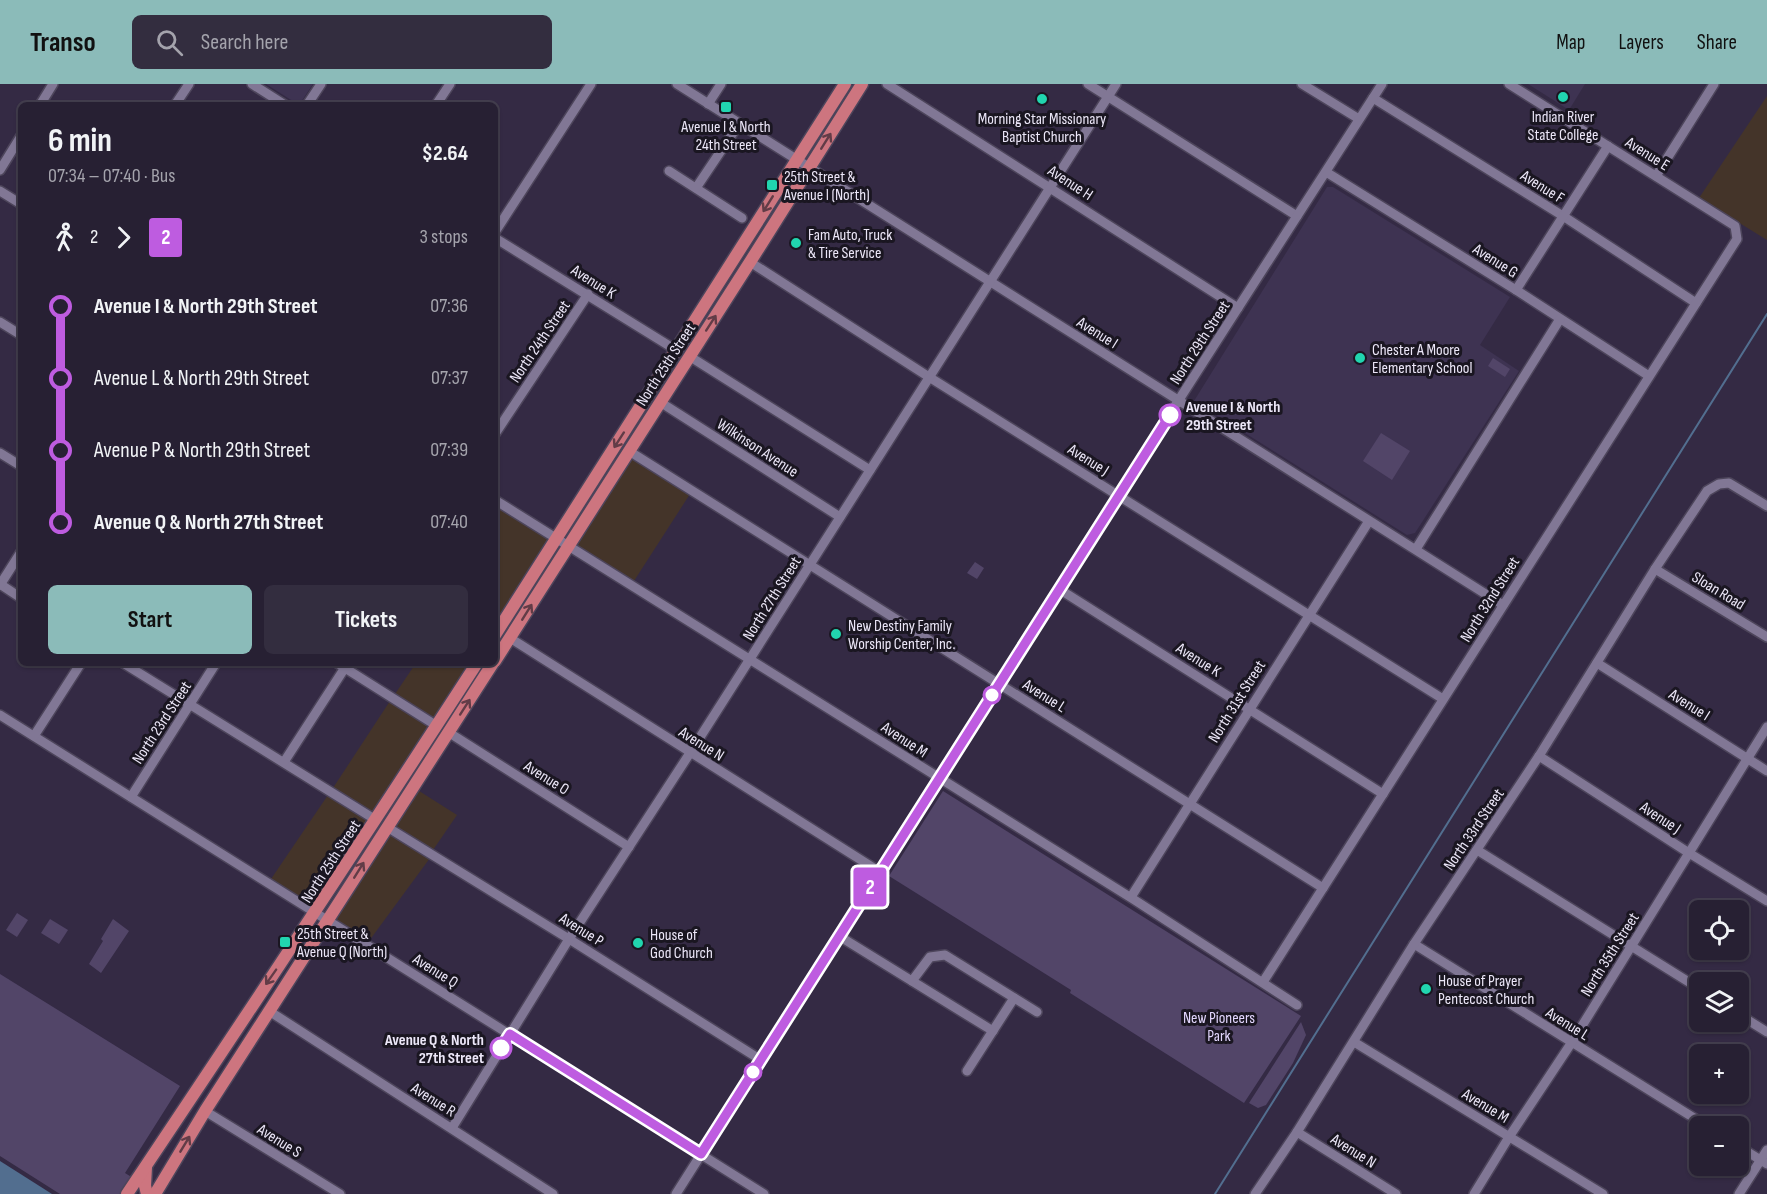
<!DOCTYPE html>
<html lang="en">
<head>
<meta charset="utf-8">
<style>
	body { margin:0; font-family:"Sofia Sans Condensed",sans-serif; background:#332d3f; color:#f1f3f6; height:100vh; display:flex; flex-direction:column; font-size:22px; white-space:nowrap }
	* { box-sizing:border-box; margin:0 }
	p { font-size:20px; color:#a4a3ac }
	.icon { flex:none; width:33px; height:33px; fill:none; stroke:currentColor; stroke-width:2; stroke-linecap:round; stroke-linejoin:round }
	.map { position:relative; flex:1; overflow:hidden }
	.drawer { position:absolute; left:18px; top:18px; width:480px; height:564px; display:flex; flex-direction:column; background:#272033; border-radius:9px; box-shadow:0 2px 4px #0004,0 0 0 2px #433e4e }
	.drawer>* { flex:none }
	.badge { padding:0 12px; border-radius:4px; font-size:21px; line-height:39px }
	.controls { position:absolute; left:1689px; top:816px; display:grid; gap:12px }
	.controls a { display:grid; place-items:center; width:60px; height:60px; border-radius:9px; background:#272033; box-shadow:0 2px 4px #0004,0 0 0 2px #433e4e; font-size:30px }
	.map>.badge { position:absolute; translate:-50% -50%; box-shadow:0 0 0 3px #fff }
	.legs { display:flex; align-items:center; gap:9px; height:66px; padding:0 30px; font-size:20px }
	.legs p { margin-inline-start:auto }
	.head { display:flex; align-items:center; justify-content:space-between; height:102px; padding:0 30px }
	h1 { font-size:33px; font-weight:700; line-height:45px }
	.cta { display:flex; gap:12px; margin-top:auto; padding:12px 30px }
	.cta a { flex:1; height:69px; border-radius:9px; background:#8bbbb9; color:#111; font-size:24px; font-weight:700; line-height:69px; text-align:center }
	.cta a+a { background:#332d3f; color:#f1f3f6 }
	ul { padding:0 30px; list-style:none }
	li { display:flex; align-items:center; gap:21px; height:72px; font-size:22px }
	li i { display:grid; place-items:center; width:9px; height:100%; margin:0 8px; background:currentColor }
	li i::after { content:''; width:15px; height:15px; margin:-8px; border:4px solid; border-radius:50%; background:#272033 }
	li p { margin-inline-start:auto }
	li:first-child i { background:linear-gradient(#0000 50%,currentColor 0) }
	li:last-child i { background:linear-gradient(currentColor 50%,#0000 0) }
	header { display:flex; align-items:center; gap:36px; box-sizing:border-box; height:84px; padding:0 30px; background:#8bbbb9; color:#111 }
	header strong { font-size:28px }
	nav { display:flex; gap:33px; margin-inline-start:auto; font-size:21px }
	.search { width:420px; height:54px; background:#332d3f; display:flex; align-items:center; gap:15px; box-sizing:border-box; padding:0 21px; border-radius:9px; color:#a4a3ac; font-size:22px }
	.map>svg:first-child { display:block }
	.commercial { fill:#443429 }
	.built { fill:#3e3352 }
	.green { fill:#524568 }
	.water { fill:#526e8f }
	.lines { fill:none; stroke-linecap:round; stroke-linejoin:round }
	.stream { stroke:#526e8f; stroke-width:2 }
	.minor-casing { stroke:#4d455b; stroke-width:12 }
	.major-casing { stroke:#4d455b; stroke-width:15 }
	.minor { stroke:#817795; stroke-width:9 }
	.major { stroke:#cd757f; stroke-width:12 }
	.oneway { stroke:#623c47 }
	.line-1-casing { stroke:#fff; stroke-width:14 }
	.line-1 { stroke:#be5ce0; stroke-width:9 }
	.poi-dot { fill:#21d5af; stroke:#1a1621; stroke-width:2 }
	.stop-1-dot { fill:#fff; stroke:#be5ce0; stroke-width:3 }
	.labels { text-anchor:middle; stroke-width:6; stroke-linejoin:round; paint-order:stroke }
	.poi-label { font-size:16px; fill:#ece7f8; stroke:#1a1621; text-anchor:start }
	.street-label { font-size:16px; fill:#ece7f8; stroke:#1a1621 }
	.stop-label { font-size:16px; font-weight:bold; fill:#ece7f8; stroke:#1a1621; text-anchor:start }
	.park-label { font-size:16px; fill:#e2d6fd; stroke:#1a1621 }
</style>
</head>
<body>
<header>
<strong>Transo</strong>
<div class="search"><svg class="icon" aria-label="search" viewBox="0 0 24 24"><circle cx="10" cy="10" r="6"/><path d="M15 15l6 6"/></svg>Search here</div>
<nav><a>Map</a><a>Layers</a><a>Share</a></nav>
</header>
<div class="map">
<svg width="1767" height="1110" viewBox="0 0 1767 1110">
	<rect width="100%" height="100%" fill="#342a44"/>
	<!-- commercial -->
	<g class="commercial">
		<polygon points="1767,12 1767,156 1699,114"/>
		<polygon points="630,373 690,410 634,497 574,460"/>
		<polygon points="495,421 551,456 497,541 495,540"/>
		<polygon points="557,460 563,464 495,570 495,557"/>
		<polygon points="416,579 472,579 436,636 395,610"/>
		<polygon points="390,617 431,643 375,730 333,704"/>
		<polygon points="416,705 457,731 433,766 392,741"/>
		<polygon points="328,711 370,738 315,822 271,795"/>
		<polygon points="388,748 430,774 369,857 334,834"/>
	</g>
	<!-- built -->
	<g class="built">
		<polygon points="266,0 313,0 299,21"/>
		<polygon points="1528,0 1585,0 1569,26"/>
		<polygon points="1327,103 1333,103 1510,213 1480,261 1519,287 1415,449 1407,451 1194,317"/>
	</g>
	<!-- green -->
	<g class="green">
		<polygon points="1493,274 1510,285 1505,293 1488,282"/>
		<polygon points="1381,349 1410,367 1392,396 1363,377"/>
		<polygon points="975,478 984,484 977,495 967,489"/>
		<polygon points="943,707 1301,932 1244,1019 1070,909 1071,906 889,792"/>
		<polygon points="17,829 28,836 17,853 6,846"/>
		<polygon points="50,835 68,846 59,860 41,849"/>
		<polygon points="113,835 129,847 101,889 89,880 103,857 101,855"/>
		<polygon points="0,890 180,1002 125,1089 133,1094 122,1110 60,1110 0,1072"/>
		<polygon points="1301,938 1306,951 1293,979 1266,1021 1258,1024 1249,1019"/>
	</g>
	<!-- water -->
	<polygon class="water" points="0,1077 52,1110 0,1110"/>
	<g class="lines">
		<!-- stream -->
		<polyline class="stream" points="1215,1110 1767,230"/>
		<!-- minor casing -->
		<g class="minor-casing">
			<g id="minor">
				<polyline points="252,0 285,21"/>
				<polyline points="677,0 1503,521"/>
				<polyline points="887,0 1238,224"/>
				<polyline points="1088,0 1297,132"/>
				<polyline points="1302,0 1359,35"/>
				<polyline points="1373,14 1563,132 1696,219"/>
				<polyline points="708,20 721,0"/>
				<polyline points="40,21 53,0"/>
				<polyline points="175,21 189,0"/>
				<polyline points="307,21 321,0"/>
				<polyline points="436,21 450,0"/>
				<polyline points="0,86 21,52"/>
				<polyline points="669,87 742,134"/>
				<polyline points="1326,88 1516,206 1649,292"/>
				<polyline points="1656,92 1714,0"/>
				<polyline points="696,104 739,40"/>
				<polyline points="0,107 21,120"/>
				<polyline points="495,148 591,0"/>
				<polyline points="495,154 676,266"/>
				<polyline points="750,178 929,293 1443,615"/>
				<polyline points="1516,206 1608,62"/>
				<polyline points="0,238 21,251"/>
				<polyline points="689,272 870,386"/>
				<polyline points="660,318 840,433"/>
				<polyline points="495,350 588,210"/>
				<polyline points="629,367 1323,804"/>
				<polyline points="0,369 21,382"/>
				<polyline points="495,416 1133,815 1297,921"/>
				<polyline points="1416,465 1560,235"/>
				<polyline points="1655,485 1767,553"/>
				<polyline points="0,500 21,514"/>
				<polyline points="0,501 21,468"/>
				<polyline points="1059,505 1383,710"/>
				<polyline points="510,554 880,788"/>
				<polyline points="123,579 376,736"/>
				<polyline points="337,579 437,642"/>
				<polyline points="1597,579 1767,687"/>
				<polyline points="0,631 764,1110"/>
				<polyline points="448,648 629,763"/>
				<polyline points="34,652 81,579"/>
				<polyline points="1539,672 1689,769 1767,817"/>
				<polyline points="284,678 348,579"/>
				<polyline points="131,713 216,579"/>
				<polyline points="387,743 569,855 761,976"/>
				<polyline points="1477,766 1700,905"/>
				<polyline points="1131,813 1369,437"/>
				<polyline points="839,852 993,947"/>
				<polyline points="1414,860 1707,1042"/>
				<polyline points="912,897 930,873 945,871 1037,928"/>
				<polyline points="1263,898 1737,155 1735,142 1509,0"/>
				<polyline points="269,927 553,1110"/>
				<polyline points="1738,930 1767,948"/>
				<polyline points="1354,958 1603,1110"/>
				<polyline points="967,987 1014,914"/>
				<polyline points="205,1027 340,1110"/>
				<polyline points="452,1044 569,855 690,669 1116,0"/>
				<polyline points="1297,1048 1396,1110"/>
				<polyline points="1738,1062 1767,1080"/>
				<polyline points="676,1110 1182,311 1382,0"/>
				<polyline points="1255,1110 1297,1048 1414,860 1539,672 1655,485 1707,407 1719,400 1729,399 1767,422"/>
				<polyline points="1474,1110 1509,1053 1572,958 1767,643"/>
				<polyline points="1739,1110 1767,1066"/>
			</g>
		</g>
		<!-- major casing -->
		<g class="major-casing">
			<g id="major">
				<polyline points="495,551 845,0"/>
				<polyline points="495,577 750,178 862,0"/>
				<polyline points="146,1083 145,1102 147,1110"/>
				<path d="M127 1110C245 934 362 757 477 579"/>
				<polyline points="155,1110 205,1027 493,579"/>
			</g>
		</g>
		<!-- minor -->
		<use href="#minor" class="minor"/>
		<!-- major -->
		<use href="#major" class="major"/>
	</g>
	<!-- one-way arrows -->
	<defs><path id="oneway-shaft" d="M-6 0H5M1.5-3L5.5 0L1.5 3" fill="none" stroke-width="1.6" stroke-linecap="round" stroke-linejoin="round" transform="scale(1.5)"/></defs>
	<g class="oneway">
		<use href="#oneway-shaft" transform="translate(826 57) rotate(-58)"/>
		<use href="#oneway-shaft" transform="translate(768 120) rotate(122)"/>
		<use href="#oneway-shaft" transform="translate(711 239) rotate(-57)"/>
		<use href="#oneway-shaft" transform="translate(619 356) rotate(123)"/>
		<use href="#oneway-shaft" transform="translate(527 528) rotate(-58)"/>
		<use href="#oneway-shaft" transform="translate(465 623) rotate(-57)"/>
		<use href="#oneway-shaft" transform="translate(359 786) rotate(-58)"/>
		<use href="#oneway-shaft" transform="translate(271 893) rotate(125)"/>
		<use href="#oneway-shaft" transform="translate(185 1060) rotate(-59)"/>
	</g>
	<g class="lines">
		<!-- line-1 casing -->
		<g class="line-1-casing">
			<polyline id="line-1" points="501,964 510,950 701,1070 1170,331"/>
		</g>
		<!-- line-1 -->
		<use href="#line-1" class="line-1"/>
	</g>
	<!-- markers -->
	<g class="poi-dot">
		<circle cx="1563" cy="13" r="6"/>
		<circle cx="1042" cy="15" r="6"/>
		<rect x="720" y="17" width="12" height="12" rx="3"/>
		<rect x="766" y="95" width="12" height="12" rx="3"/>
		<circle cx="796" cy="159" r="6"/>
		<circle cx="1360" cy="274" r="6"/>
		<circle cx="836" cy="550" r="6"/>
		<rect x="279" y="852" width="12" height="12" rx="3"/>
		<circle cx="638" cy="859" r="6"/>
		<circle cx="1426" cy="905" r="6"/>
	</g>
	<g class="stop-1-dot">
		<circle cx="1170" cy="331" r="10"/>
		<circle cx="992" cy="611" r="8"/>
		<circle cx="501" cy="964" r="10"/>
		<circle cx="753" cy="988" r="8"/>
	</g>
	<g class="labels">
		<!-- poi labels -->
		<g class="poi-label">
			<text x="1563" y="38" text-anchor="middle">Indian River<tspan x="1563" dy="18">State College</tspan></text>
			<text x="1042" y="40" text-anchor="middle">Morning Star Missionary<tspan x="1042" dy="18">Baptist Church</tspan></text>
			<text x="726" y="48" text-anchor="middle">Avenue I &amp; North<tspan x="726" dy="18">24th Street</tspan></text>
			<text x="784" y="98">25th Street &amp;<tspan x="784" dy="18">Avenue I (North)</tspan></text>
			<text x="808" y="156">Fam Auto, Truck<tspan x="808" dy="18">&amp; Tire Service</tspan></text>
			<text x="1372" y="271">Chester A Moore<tspan x="1372" dy="18">Elementary School</tspan></text>
			<text x="848" y="547">New Destiny Family<tspan x="848" dy="18">Worship Center, Inc.</tspan></text>
			<text x="297" y="855">25th Street &amp;<tspan x="297" dy="18">Avenue Q (North)</tspan></text>
			<text x="650" y="856">House of<tspan x="650" dy="18">God Church</tspan></text>
			<text x="1438" y="902">House of Prayer<tspan x="1438" dy="18">Pentecost Church</tspan></text>
		</g>
		<!-- street labels -->
		<g class="street-label">
			<text transform="translate(1648 69) rotate(32)" y="6">Avenue E</text>
			<text transform="translate(1071 98) rotate(33)" y="6">Avenue H</text>
			<text transform="translate(1543 102) rotate(32)" y="6">Avenue F</text>
			<text transform="translate(1496 176) rotate(32)" y="6">Avenue G</text>
			<text transform="translate(594 197) rotate(32)" y="6">Avenue K</text>
			<text transform="translate(1098 248) rotate(32)" y="6">Avenue I</text>
			<text transform="translate(539 257) rotate(-56)" y="6">North 24th Street</text>
			<text transform="translate(1199 258) rotate(-57)" y="6">North 29th Street</text>
			<text transform="translate(665 280) rotate(-57)" y="6">North 25th Street</text>
			<text transform="translate(758 363) rotate(33)" y="6">Wilkinson Avenue</text>
			<text transform="translate(1089 375) rotate(32)" y="6">Avenue J</text>
			<text transform="translate(1719 506) rotate(31)" y="6">Sloan Road</text>
			<text transform="translate(771 514) rotate(-58)" y="6">North 27th Street</text>
			<text transform="translate(1489 515) rotate(-58)" y="6">North 32nd Street</text>
			<text transform="translate(1199 575) rotate(32)" y="6">Avenue K</text>
			<text transform="translate(1045 611) rotate(32)" y="6">Avenue L</text>
			<text transform="translate(1236 617) rotate(-58)" y="6">North 31st Street</text>
			<text transform="translate(1690 620) rotate(32)" y="6">Avenue I</text>
			<text transform="translate(161 638) rotate(-57)" y="6">North 23rd Street</text>
			<text transform="translate(905 655) rotate(33)" y="6">Avenue M</text>
			<text transform="translate(702 659) rotate(32)" y="6">Avenue N</text>
			<text transform="translate(547 693) rotate(32)" y="6">Avenue O</text>
			<text transform="translate(1661 733) rotate(33)" y="6">Avenue J</text>
			<text transform="translate(1473 745) rotate(-56)" y="6">North 33rd Street</text>
			<text transform="translate(330 777) rotate(-57)" y="6">North 25th Street</text>
			<text transform="translate(582 845) rotate(32)" y="6">Avenue P</text>
			<text transform="translate(1609 870) rotate(-58)" y="6">North 35th Street</text>
			<text transform="translate(436 886) rotate(32)" y="6">Avenue Q</text>
			<text transform="translate(1568 939) rotate(32)" y="6">Avenue L</text>
			<text transform="translate(434 1015) rotate(32)" y="6">Avenue R</text>
			<text transform="translate(1486 1021) rotate(31)" y="6">Avenue M</text>
			<text transform="translate(280 1056) rotate(32)" y="6">Avenue S</text>
			<text transform="translate(1354 1066) rotate(32)" y="6">Avenue N</text>
		</g>
		<!-- stop labels -->
		<g class="stop-label">
			<text x="1186" y="328">Avenue I &amp; North<tspan x="1186" dy="18">29th Street</tspan></text>
			<text x="484" y="961" text-anchor="end">Avenue Q &amp; North<tspan x="484" dy="18">27th Street</tspan></text>
		</g>
		<!-- park labels -->
		<g class="park-label">
			<text x="1219" y="939">New Pioneers<tspan x="1219" dy="18">Park</tspan></text>
		</g>
	</g>
</svg>
<div class="controls">
<a><svg class="icon" aria-label="locate" viewBox="0 0 24 24"><circle cx="12" cy="12" r="6"/><path d="M12 2v4M12 18v4M2 12h4M18 12h4"/></svg></a>
<a><svg class="icon" aria-label="layers" viewBox="0 0 24 24"><path d="M12 4l9 5-9 5-9-5zM3 14l9 5 9-5"/></svg></a>
<a>+</a>
<a>−</a>
</div>
<b class="badge" style="left:870px;top:803px;background:#be5ce0;color:#fff">2</b>
<section class="drawer">
<div class="head"><div><h1>6 min</h1><p>07:34 – 07:40 · Bus</p></div><b>$2.64</b></div>
<div class="legs"><svg class="icon" aria-label="walk" viewBox="0 0 24 24"><circle cx="13" cy="4" r="2"/><path d="M13 8l-2 6 4 7M11 14l-3 7M7 12l3-4h3l4 4"/></svg>2<svg class="icon" aria-label="forward" viewBox="0 0 24 24"><path d="M9 5l7 7-7 7"/></svg><b class="badge" style="background:#be5ce0;color:#fff">2</b><p>3 stops</p></div>
<ul>
<li><i style="color:#be5ce0"></i><b>Avenue I &amp; North 29th Street</b><p>07:36</p></li>
<li><i style="color:#be5ce0"></i><span>Avenue L &amp; North 29th Street</span><p>07:37</p></li>
<li><i style="color:#be5ce0"></i><span>Avenue P &amp; North 29th Street</span><p>07:39</p></li>
<li><i style="color:#be5ce0"></i><b>Avenue Q &amp; North 27th Street</b><p>07:40</p></li>
</ul>
<div class="cta"><a>Start</a><a>Tickets</a></div>
</section>
</div>
</body>
</html>
